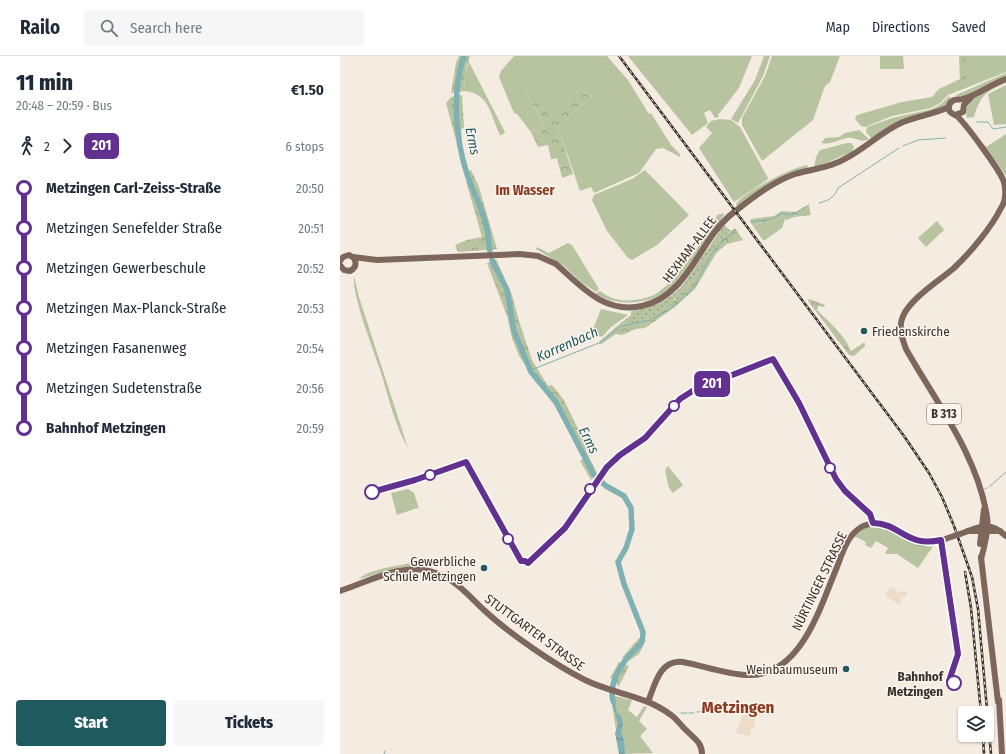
<!DOCTYPE html>
<html lang="en">
<head>
<meta charset="utf-8">
<style>
	body { margin:0; font-family:"Fira Sans Condensed",sans-serif; background:#f6f6f7; color:#1f2937; height:100vh; display:flex; flex-direction:column; font-size:15px; white-space:nowrap }
	* { box-sizing:border-box; margin:0 }
	p { font-size:13px; color:#747a83 }
	.icon { flex:none; width:22px; height:22px; fill:none; stroke:currentColor; stroke-width:2; stroke-linecap:round; stroke-linejoin:round }
	.map { position:relative; flex:1; overflow:hidden }
	.drawer { display:flex; flex-direction:column; background:#fff; width:340px }
	.drawer>* { flex:none }
	.badge { padding:0 8px; border-radius:6px; font-size:14px; line-height:26px }
	.tools { position:absolute; left:618px; top:650px; display:grid; gap:8px }
	.tools a { display:grid; place-items:center; width:36px; height:36px; border-radius:4px; background:#fff; box-shadow:0 1px 3px #0004; font-size:20px }
	.map>.badge { position:absolute; translate:-50% -50%; box-shadow:0 0 0 2px #fff }
	.legs { display:flex; align-items:center; gap:6px; height:44px; padding:0 16px; font-size:13px }
	.legs p { margin-inline-start:auto }
	.headline { display:flex; align-items:center; justify-content:space-between; height:68px; padding:0 16px }
	h1 { font-size:22px; font-weight:800; line-height:30px }
	.action { display:flex; gap:8px; margin-top:auto; padding:8px 16px }
	.action a { flex:1; height:46px; border-radius:4px; background:#1f5a5e; color:#fff; font-size:16px; font-weight:800; line-height:46px; text-align:center }
	.action a+a { background:#f6f6f7; color:#1f2937 }
	ul { padding:0 16px; list-style:none }
	li { display:flex; align-items:center; gap:14px; height:40px; font-size:15px }
	li i { display:grid; place-items:center; width:6px; height:100%; margin:0 5px; background:currentColor }
	li i::after { content:''; width:10px; height:10px; margin:-5px; border:3px solid; border-radius:50%; background:#fff }
	li p { margin-inline-start:auto }
	li:first-child i { background:linear-gradient(#0000 50%,currentColor 0) }
	li:last-child i { background:linear-gradient(currentColor 50%,#0000 0) }
	header { display:flex; align-items:center; gap:24px; box-sizing:border-box; height:56px; padding:0 20px; background:#fff; border-bottom:1px solid #e0e1e3 }
	header strong { font-size:19px }
	nav { display:flex; gap:22px; margin-inline-start:auto; font-size:14px }
	.search { width:280px; height:36px; background:#f6f6f7; display:flex; align-items:center; gap:10px; box-sizing:border-box; padding:0 14px; border-radius:4px; color:#747a83; font-size:15px }
	main { display:flex; flex:1; min-height:0 }
	.map>svg:first-child { display:block }
	.green { fill:#b8c4a0 }
	.forest { fill:url(#forest-crowns) }
	.garden { fill:url(#garden-dots) }
	.plaza { fill:#ecdcc8 }
	.water { fill:url(#water-ripples) }
	.lines { fill:none; stroke-linecap:round; stroke-linejoin:round }
	.stream { stroke:#7fb0b2; stroke-width:1 }
	.river { stroke:#7fb0b2; stroke-width:5.5 }
	.major { stroke:#7d675c; stroke-width:6 }
	.rail-casing { stroke:#3b302b; stroke-width:2.5 }
	.rail { stroke:#fbf5ee; stroke-width:1; stroke-dasharray:3; stroke-linecap:butt }
	.major-bridge { stroke:#7d675c; stroke-width:6 }
	.line-1-casing { stroke:#fff; stroke-width:9 }
	.line-1 { stroke:#62308e; stroke-width:6 }
	.poi-dot { fill:#1f5a5e; stroke:#fbf5ee; stroke-width:1.5 }
	.stop-1-dot { fill:#fff; stroke:#62308e; stroke-width:2 }
	.labels { text-anchor:middle; stroke-width:3; stroke-linejoin:round; paint-order:stroke }
	.shield { fill:#fbf5ee; stroke:#756b66; stroke-width:1 }
	.shield-label { font-size:12px; font-weight:bold; fill:#3b302b }
	.street-label { font-size:13px; fill:#3b302b; stroke:#fbf5ee }
	.poi-label { font-size:13px; fill:#3b302b; stroke:#fbf5ee; text-anchor:end }
	.stop-label { font-size:13px; font-weight:bold; fill:#3b302b; stroke:#fbf5ee; text-anchor:end }
	.water-label { font-size:14px; font-style:italic; fill:#1f5a5e; stroke:#fbf5ee }
	.neighbourhood-label { font-size:14px; font-weight:bold; fill:#8c3b22; stroke:#fbf5ee }
	.district-label { font-size:17px; font-weight:bold; fill:#8c3b22; stroke:#fbf5ee }
</style>
</head>
<body>
<header>
<strong>Railo</strong>
<div class="search"><svg class="icon" aria-label="search" viewBox="0 0 24 24"><circle cx="10" cy="10" r="6"/><path d="M15 15l6 6"/></svg>Search here</div>
<nav><a>Map</a><a>Directions</a><a>Saved</a></nav>
</header>
<main>
<section class="drawer">
<div class="headline"><div><h1>11 min</h1><p>20:48 – 20:59 · Bus</p></div><b>€1.50</b></div>
<div class="legs"><svg class="icon" aria-label="walk" viewBox="0 0 24 24"><circle cx="13" cy="4" r="2"/><path d="M13 8l-2 6 4 7M11 14l-3 7M7 12l3-4h3l4 4"/></svg>2<svg class="icon" aria-label="forward" viewBox="0 0 24 24"><path d="M9 5l7 7-7 7"/></svg><b class="badge" style="background:#62308e;color:#fff">201</b><p>6 stops</p></div>
<ul>
<li><i style="color:#62308e"></i><b>Metzingen Carl-Zeiss-Straße</b><p>20:50</p></li>
<li><i style="color:#62308e"></i><span>Metzingen Senefelder Straße</span><p>20:51</p></li>
<li><i style="color:#62308e"></i><span>Metzingen Gewerbeschule</span><p>20:52</p></li>
<li><i style="color:#62308e"></i><span>Metzingen Max-Planck-Straße</span><p>20:53</p></li>
<li><i style="color:#62308e"></i><span>Metzingen Fasanenweg</span><p>20:54</p></li>
<li><i style="color:#62308e"></i><span>Metzingen Sudetenstraße</span><p>20:56</p></li>
<li><i style="color:#62308e"></i><b>Bahnhof Metzingen</b><p>20:59</p></li>
</ul>
<div class="action"><a>Start</a><a>Tickets</a></div>
</section>
<div class="map">
<svg width="666" height="698" viewBox="0 0 666 698">
	<defs>
		<pattern id="forest-crowns" width="20" height="18" patternUnits="userSpaceOnUse"><rect width="20" height="18" fill="#b8c4a0"/><path d="M2 6a3 3 0 1 1 6 0M12 15a3 3 0 1 1 6 0" fill="none" stroke="#97a083"/></pattern>
		<pattern id="garden-dots" width="8" height="8" patternUnits="userSpaceOnUse"><rect width="8" height="8" fill="#b8c4a0"/><path d="M2 2h.1M6 6h.1" fill="none" stroke="#97a083" stroke-width="1.8" stroke-linecap="round"/></pattern>
		<pattern id="water-ripples" width="26" height="14" patternUnits="userSpaceOnUse"><rect width="26" height="14" fill="#7fb0b2"/><path d="M2 4q2-2 4 0t4 0M15 11q2-2 4 0t4 0" fill="none" stroke="#699091"/></pattern>
	</defs>
	<rect width="100%" height="100%" fill="#f4ebe1"/>
	<!-- green -->
	<g class="green">
		<polygon points="174,0 267,0 288,24 309,58 311,57 331,89 340,98 340,101 323,92 316,93 299,117 254,137 251,131 240,135 218,71 251,41 240,33 211,61 192,32 185,34 204,69 191,76 177,58 174,57 159,21 161,15"/>
		<polygon points="288,0 412,0 399,32 378,59 379,61 375,62 370,54 364,57 368,67 352,79"/>
		<polygon points="424,0 430,0 423,20 398,67 391,63 415,24"/>
		<polygon points="432,0 500,0 490,26 485,30 473,64 422,105 402,69 402,62 425,20"/>
		<polygon points="540,0 563,0 564,13 540,13"/>
		<polygon points="626,0 666,0 666,16 608,39 600,47 591,52 552,60 525,71 521,70 515,63 517,59 562,46 592,41 599,33 620,23 626,32"/>
		<path d="M129 6 165 76 162 79H160C150 59 150 37 124 35L125 19Z"/>
		<polygon points="666,17 666,21 626,41 617,41 616,39"/>
		<path d="M666 24V27C646 35 640 40 634 61L627 62C621 42 652 32 666 24Z"/>
		<polygon points="666,29 666,68 654,69 648,38"/>
		<polygon points="609,40 611,43 607,49 531,82 526,76 527,71 552,62 592,53 601,48"/>
		<polygon points="380,63 391,64 400,71 428,122 427,124 394,146 359,92 372,77 366,71 371,65"/>
		<path d="M519 74 529 83C520 88 516 80 507 82 498 84 491 89 481 87L485 82 499 81 505 77Z"/>
		<polygon points="666,78 666,120 646,91"/>
		<polygon points="507,87 511,87 514,91 512,96 474,112 476,101 480,94"/>
		<path d="M468 109 467 113 398 151 396 148C402 137 454 110 468 109Z"/>
		<polygon points="305,114 349,159 317,189 292,204 288,202 267,175 252,144 254,139 292,123"/>
		<path d="M441 161 445 163 442 172 425 184H423L413 170C422 165 432 166 441 161Z"/>
		<polygon points="597,165 604,174 586,191 578,182"/>
		<polygon points="228,187 232,189 259,233 256,236 241,226 224,210 196,193 197,191 209,197"/>
		<path d="M14 220 19 241 68 392C55 370 49 342 41 317 34 294 12 242 14 220Z"/>
		<path d="M260 235C276 248 296 246 314 239L315 242C294 249 275 248 255 238Z"/>
		<polygon points="261,253 288,259 271,271 262,281 261,280 256,282 253,273"/>
		<polygon points="328,410 343,429 333,437 329,432 325,414"/>
		<polygon points="68,433 74,437 79,453 77,452 57,459 51,437"/>
		<path d="M539 470 578 489 593 491C588 497 583 505 578 512L557 498H545L548 492 536 485 531 492 525 489 526 486 514 480 526 472Z"/>
		<path d="M83 504 92 508 87 510 61 511 19 523C29 512 68 509 83 504Z"/>
		<polygon points="275,640 292,644 288,654 297,661 304,650 307,651 299,665 307,673 300,680 313,697 280,698 271,643"/>
	</g>
	<!-- forest -->
	<g class="forest">
		<polygon points="119,0 130,0 125,19 124,35 111,37 116,7"/>
		<polygon points="619,0 626,0 626,32 622,33 616,28 620,23"/>
		<polygon points="192,31 211,61 240,33 251,41 218,71 233,118 222,122 217,102 211,103 208,89 198,91 191,76 204,69 185,34"/>
		<polygon points="122,39 124,72 121,73 122,83 116,84 106,47 111,41"/>
		<polygon points="131,114 139,131 157,193 118,196 115,189 127,184 142,181 126,125 128,115"/>
		<path d="M469 150 471 159C463 161 454 159 447 164L441 161C431 166 422 165 413 170L410 165 411 163 434 160 442 155 456 156 464 151Z"/>
		<path d="M384 157V159L342 219 330 234 315 242 314 239C337 225 365 183 377 159Z"/>
		<polygon points="395,172 403,184 387,188 377,196 355,233 335,251 305,272 296,273 282,279 276,278 260,289 259,286 276,271 292,265 311,262 346,235 349,226 378,186"/>
		<polygon points="156,203 172,239 179,265 192,304 208,330 212,329 224,344 247,391 246,395 257,417 251,424 240,405 243,403 217,353 179,300 172,282 167,260 147,207"/>
		<path d="M469 243 485 249 484 251 478 250 477 254C489 266 504 278 511 295L523 287H525V290L514 300 509 299 468 245Z"/>
		<polygon points="299,582 306,584 299,598 290,604 282,602"/>
		<polygon points="279,606 289,610 279,630 277,629 277,626 270,622"/>
	</g>
	<!-- garden -->
	<path class="garden" d="M384 169 391 175 378 186 354 224 349 226C346 236 344 242 334 243L333 248 311 262 292 265 276 271 291 259V255C312 252 328 245 343 229Z"/>
	<!-- plaza -->
	<g class="plaza">
		<polygon points="550,531 559,536 568,535 564,542 562,540 560,549 547,541 546,538"/>
		<polygon points="392,645 404,648 402,653 404,653 404,656 415,658 415,671 411,671 410,680 396,677 403,658 390,654"/>
	</g>
	<!-- water -->
	<polygon class="water" points="270,640 274,640 277,657 281,660 283,667 281,676 284,684 285,698 279,698 275,677 278,668"/>
	<g class="lines">
		<!-- stream -->
		<g class="stream">
			<polyline points="637,66 648,66 653,73 666,71"/>
			<polyline points="563,90 578,84 605,82"/>
			<path d="M479 147C488 145 495 141 498 132L559 92"/>
			<path d="M411 166 433 163 442 157C453 162 459 154 469 149"/>
			<polyline points="191,314 259,287 281,270 311,264 333,251 354,231 371,199 386,182 395,176"/>
			<polyline points="649,431 666,416"/>
			<polyline points="645,433 647,432"/>
			<polyline points="381,652 383,646"/>
			<polyline points="373,654 377,654"/>
			<polyline points="380,654 397,656"/>
			<polyline points="357,656 371,655"/>
			<polyline points="341,657 347,657"/>
			<polyline points="349,657 354,657"/>
			<polyline points="44,698 45,695"/>
		</g>
		<!-- river -->
		<g class="river">
			<path d="M124 0C112 37 115 81 127 118 133 136 143 154 147 173 149 180 148 187 150 195"/>
			<path d="M152 204 167 234 174 275 191 316 216 346 254 419 266 430 284 440 291 452 292 473 286 492 278 506 284 528 303 576C303 593 296 590 288 601 278 613 269 630 273 645"/>
		</g>
		<!-- major -->
		<g class="major">
			<polyline points="615,59 623,56 624,49 632,40"/>
			<path d="M13 201 37 204 180 198 198 200 216 208C242 231 264 258 302 250 349 240 359 183 393 157 412 142 432 126 455 118 468 114 482 113 496 107 520 98 538 77 563 66 578 60 594 58 609 51"/>
			<path d="M0 205 3 201 9 199C17 202 18 211 10 215L4 214 0 209"/>
			<polyline points="628,475 660,475"/>
			<path d="M620 478C640 471 648 464 666 480"/>
			<polyline points="640,488 644,453"/>
			<polyline points="641,501 658,646"/>
			<path d="M641 503C644 493 649 471 647 461 638 400 596 346 566 293 562 282 558 271 563 260 571 242 599 225 614 212 630 197 651 172 661 152 666 145 666 134 664 126 660 114 627 70 618 61 615 58 610 58 609 54 608 49 610 46 614 44 617 43 620 44 623 43 638 39 651 28 666 23"/>
			<path d="M0 535C31 525 63 505 96 517 115 523 131 542 145 555 170 578 215 609 245 624 273 638 305 639 331 659 337 663 342 671 348 676 355 683 362 687 362 698"/>
			<polyline points="659,644 662,698"/>
			<path d="M308 646C315 628 320 603 343 606 364 610 385 618 406 619 461 622 480 551 497 511 502 498 507 480 520 472 542 458 560 483 581 487 589 488 598 485 605 483"/>
		</g>
		<!-- rail casing -->
		<g class="rail-casing">
			<g id="rail">
				<polyline points="279,0 564,380 589,417 602,441 614,470 632,521 638,553 651,698"/>
				<polyline points="625,516 631,552 641,657"/>
				<polyline points="643,679 644,698"/>
			</g>
		</g>
		<!-- rail -->
		<use href="#rail" class="rail"/>
		<!-- major-bridge -->
		<polyline class="major-bridge" points="605,483 620,478"/>
	</g>
	<g class="lines">
		<!-- line-1 casing -->
		<g class="line-1-casing">
			<path id="line-1" d="M32 436 75 424 126 406 181 505H185L188 507 225 472 267 411 280 399 305 382 340 343 354 334 433 303 459 347 496 423 505 435 530 458 533 467C560 467 566 492 601 484L618 598 609 625 614 627"/>
		</g>
		<!-- line-1 -->
		<use href="#line-1" class="line-1"/>
	</g>
	<!-- markers -->
	<g class="poi-dot">
		<circle cx="524" cy="275" r="4"/>
		<circle cx="144" cy="512" r="4"/>
		<circle cx="506" cy="613" r="4"/>
	</g>
	<g class="stop-1-dot">
		<circle cx="334" cy="350" r="5"/>
		<circle cx="490" cy="412" r="5"/>
		<circle cx="90" cy="419" r="5"/>
		<circle cx="250" cy="433" r="5"/>
		<circle cx="32" cy="436" r="7"/>
		<circle cx="168" cy="483" r="5"/>
		<circle cx="614" cy="627" r="7"/>
	</g>
	<g class="labels">
		<!-- shield labels -->
		<rect class="shield" x="587" y="348" width="34" height="20" rx="3"/>
		<g class="shield-label">
			<text x="604" y="362">B 313</text>
		</g>
		<!-- street labels -->
		<g class="street-label">
			<text transform="translate(349 193) rotate(-53)" y="5">HEXHAM-ALLEE</text>
			<text transform="translate(479 525) rotate(-64)" y="5">NÜRTINGER STRASSE</text>
			<text transform="translate(195 576) rotate(36)" y="5">STUTTGARTER STRASSE</text>
		</g>
		<!-- poi labels -->
		<g class="poi-label">
			<text x="532" y="280" text-anchor="start">Friedenskirche</text>
			<text x="136" y="510">Gewerbliche<tspan x="136" dy="15">Schule Metzingen</tspan></text>
			<text x="498" y="618">Weinbaumuseum</text>
		</g>
		<!-- stop labels -->
		<g class="stop-label">
			<text x="603" y="625">Bahnhof<tspan x="603" dy="15">Metzingen</tspan></text>
		</g>
		<!-- water labels -->
		<g class="water-label">
			<text transform="translate(133 85) rotate(79)" y="5">Erms</text>
			<text transform="translate(227 288) rotate(-24)" y="5">Korrenbach</text>
			<text transform="translate(249 384) rotate(63)" y="5">Erms</text>
		</g>
		<!-- neighbourhood labels -->
		<g class="neighbourhood-label">
			<text x="185" y="139">Im Wasser</text>
		</g>
		<!-- district labels -->
		<g class="district-label">
			<text x="398" y="657">Metzingen</text>
		</g>
	</g>
</svg>
<div class="tools">
<a><svg class="icon" aria-label="layers" viewBox="0 0 24 24"><path d="M12 4l9 5-9 5-9-5zM3 14l9 5 9-5"/></svg></a>
</div>
<b class="badge" style="left:372px;top:328px;background:#62308e;color:#fff">201</b>
</div>
</main>
</body>
</html>
